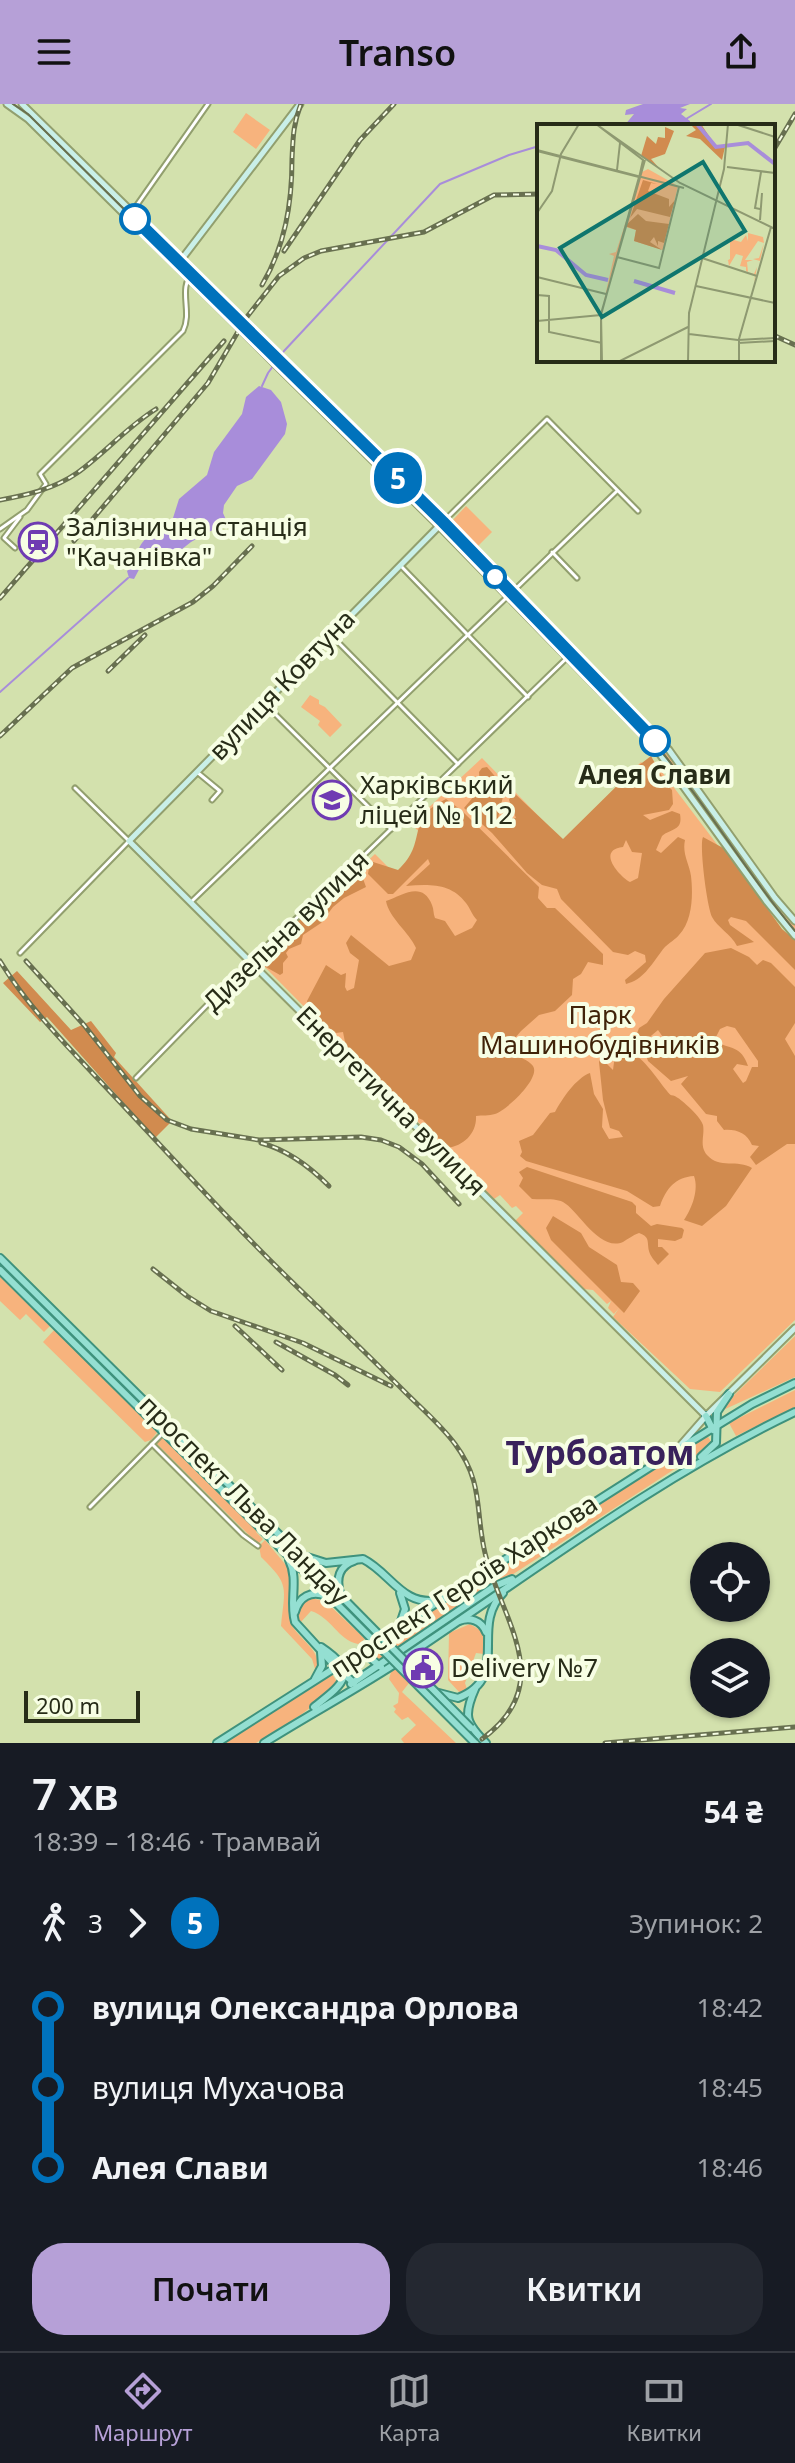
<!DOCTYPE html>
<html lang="uk">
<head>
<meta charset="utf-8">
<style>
	body { margin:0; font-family:"Noto Sans",sans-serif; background:#242831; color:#f1f3f6; height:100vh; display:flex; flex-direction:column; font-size:30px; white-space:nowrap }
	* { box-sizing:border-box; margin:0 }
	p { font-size:26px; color:#9ea1a6 }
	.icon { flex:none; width:44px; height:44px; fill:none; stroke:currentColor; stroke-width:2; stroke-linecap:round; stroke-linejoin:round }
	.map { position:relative; height:1639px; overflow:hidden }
	.sheet { display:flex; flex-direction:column; background:#171b24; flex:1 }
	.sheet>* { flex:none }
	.badge { padding:0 16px; border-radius:26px; font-size:28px; line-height:52px }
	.fabs { position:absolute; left:690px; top:1438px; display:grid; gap:16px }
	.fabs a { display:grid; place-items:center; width:80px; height:80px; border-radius:50%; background:#171b24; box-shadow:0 2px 6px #0004; font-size:40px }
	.scale { position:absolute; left:24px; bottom:20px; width:116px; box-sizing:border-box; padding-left:8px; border:4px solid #272c18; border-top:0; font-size:22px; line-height:28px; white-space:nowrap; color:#272c18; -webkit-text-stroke:6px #f7fee4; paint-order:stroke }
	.map>.badge { position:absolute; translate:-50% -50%; box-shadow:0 0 0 4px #fff }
	.legs { display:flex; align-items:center; gap:12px; height:88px; padding:0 32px; font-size:26px }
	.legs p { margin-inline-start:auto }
	.overview { display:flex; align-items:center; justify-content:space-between; height:136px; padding:0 32px }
	h1 { font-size:44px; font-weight:600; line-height:60px }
	.primary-button { display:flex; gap:16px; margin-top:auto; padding:16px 32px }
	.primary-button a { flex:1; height:92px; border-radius:32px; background:#b6a0d7; color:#111; font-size:32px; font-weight:600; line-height:92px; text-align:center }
	.primary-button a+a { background:#242831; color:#f1f3f6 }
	ul { padding:0 32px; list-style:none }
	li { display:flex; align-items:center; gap:28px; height:80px; font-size:30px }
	li i { display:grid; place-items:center; width:12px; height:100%; margin:0 10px; background:currentColor }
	li i::after { content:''; width:20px; height:20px; margin:-10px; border:6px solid; border-radius:50%; background:#171b24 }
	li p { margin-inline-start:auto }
	li:first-child i { background:linear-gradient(#0000 50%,currentColor 0) }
	li:last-child i { background:linear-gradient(currentColor 50%,#0000 0) }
	header { display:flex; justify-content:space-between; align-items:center; height:104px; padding:0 32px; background:#b6a0d7; color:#111; font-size:36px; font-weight:600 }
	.tabs { display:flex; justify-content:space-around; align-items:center; height:112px; border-top:2px solid #363941; background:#171b24; font-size:22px; color:#9ea1a6 }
	.tabs a { display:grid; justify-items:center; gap:4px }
	.tabs .active { color:#b6a0d7 }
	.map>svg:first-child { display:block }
	.green { fill:#f7b37d }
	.forest { fill:#d18b4f; fill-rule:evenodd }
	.water { fill:#a88dda }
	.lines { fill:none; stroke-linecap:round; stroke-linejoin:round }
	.stream { stroke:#a88dda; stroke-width:2 }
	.street-casing { stroke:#929f6e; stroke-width:7 }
	.secondary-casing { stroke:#929f6e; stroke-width:9 }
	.primary-casing { stroke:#3f927d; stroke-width:10 }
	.street { stroke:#fff; stroke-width:3 }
	.secondary { stroke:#c9efe8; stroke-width:5 }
	.primary { stroke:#94dfd2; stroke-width:6 }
	.tram { stroke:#687050; stroke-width:2 }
	.rail-casing { stroke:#687050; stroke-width:5 }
	.rail { stroke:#f7fee4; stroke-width:2; stroke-dasharray:6; stroke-linecap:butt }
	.secondary-bridge-casing { stroke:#929f6e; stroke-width:9; stroke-linecap:butt }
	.primary-bridge-casing { stroke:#3f927d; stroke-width:10; stroke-linecap:butt }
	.secondary-bridge { stroke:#c9efe8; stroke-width:5 }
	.primary-bridge { stroke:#94dfd2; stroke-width:6 }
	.line-1-casing { stroke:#fff; stroke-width:18 }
	.line-1 { stroke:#0072bc; stroke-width:12 }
	.stop-1-dot { fill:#fff; stroke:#0072bc; stroke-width:4 }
	.labels { text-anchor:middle; stroke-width:8; stroke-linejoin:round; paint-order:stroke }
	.poi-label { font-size:26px; fill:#272c18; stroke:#f7fee4; text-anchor:start }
	.street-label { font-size:26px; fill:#272c18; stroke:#f7fee4 }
	.stop-label { font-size:26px; font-weight:bold; fill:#272c18; stroke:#f7fee4 }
	.park-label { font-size:26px; fill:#402309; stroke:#f7fee4 }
	.district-label { font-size:34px; font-weight:bold; fill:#39215b; stroke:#f7fee4 }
	.inset-river { fill:none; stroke:#a88dda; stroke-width:4 }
	.inset-road { fill:none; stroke:#8e9971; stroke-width:2 }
	.view { fill:#0f766e; fill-opacity:0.15; stroke:#0f766e; stroke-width:4 }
	.inset-edge { fill:none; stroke:#272c18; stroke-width:4 }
</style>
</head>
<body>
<header><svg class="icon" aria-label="menu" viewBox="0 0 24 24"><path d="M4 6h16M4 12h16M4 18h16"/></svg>Transo<svg class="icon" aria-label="share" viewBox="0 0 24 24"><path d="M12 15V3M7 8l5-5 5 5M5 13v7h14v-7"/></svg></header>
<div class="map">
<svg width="795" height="1639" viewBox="0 0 795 1639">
	<rect width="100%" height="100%" fill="#d3e1ad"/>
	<!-- green -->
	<g class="green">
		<polygon points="246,9 270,26 256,45 233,28"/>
		<polygon points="194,171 371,346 367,349 191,174"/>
		<polygon points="466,402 492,428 476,444 451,418"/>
		<polygon points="574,550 668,647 772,793 795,820 795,828 768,796 673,662 570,555"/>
		<polygon points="310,591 319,596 319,600 325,603 342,621 330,633 318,621 320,617 301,603"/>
		<polygon points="482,654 563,737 641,658 645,662 653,656 795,843 795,1216 720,1288 690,1285 613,1213 619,1204 614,1210 608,1204 611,1197 607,1200 593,1186 583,1185 515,1117 523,1109 516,1102 512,1104 500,1091 494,1095 257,855 320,796 328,794 375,750 395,770 429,737 411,720"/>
		<polygon points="0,1169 52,1220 44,1228 26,1210 20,1216 0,1197"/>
		<polygon points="56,1224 63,1231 63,1235 73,1244 79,1246 159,1326 151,1336 145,1338 43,1238"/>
		<polygon points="795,1232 795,1273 721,1307 723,1302"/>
		<polygon points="795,1286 795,1303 736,1332 729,1319"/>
		<polygon points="164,1330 258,1426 256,1428 263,1435 258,1440 156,1339"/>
		<polygon points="708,1333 712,1339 707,1344 384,1554 378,1555 371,1548 375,1543 702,1334"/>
		<path d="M265 1436 290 1466V1517C297 1536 325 1546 316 1568L312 1555 281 1522C285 1483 290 1481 261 1453L259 1442Z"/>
		<path d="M310 1494 325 1497 365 1535 358 1540C338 1536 331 1513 311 1507L300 1519C294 1508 300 1499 310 1494Z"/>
		<polygon points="470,1520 483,1528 484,1550 476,1549 465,1579 467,1585 460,1589 448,1576 449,1529"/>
		<polygon points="395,1564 409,1579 402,1588 456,1639 404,1639 401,1635 416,1621 408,1613 402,1616 394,1608 396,1605 393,1602 398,1599 399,1589 389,1575 391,1568"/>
		<polygon points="332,1570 339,1581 302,1610 256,1639 223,1639"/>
	</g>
	<!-- forest -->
	<g class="forest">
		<path d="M651 652 666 680 672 686 673 700 669 706 643 711 650 716 672 707 680 710C683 727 672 724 662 732L656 746 661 749 678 733 685 736C682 750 689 759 691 772 693 790 693 816 679 831 674 837 666 840 661 848 651 861 643 876 626 880L625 876 646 858 645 851 635 847 628 851 613 848 561 795 557 785 542 781 527 769 492 729 464 704 480 685 479 668 482 664 487 663 505 684 498 714H516L509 696 513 688 563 735 634 665ZM626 736 632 748 642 749 638 774 630 778C619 772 596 746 623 743Z"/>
		<path d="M446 695 461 706 539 783 538 794 547 804H555L603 850V861L588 858 581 870 573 875 572 891 555 907 539 911 521 927 515 934 512 948C518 953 529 956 533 962 541 974 507 1006 495 1010 489 1012 482 1011 476 1012 477 1029 464 1042 447 1044L423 1016 413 1012 351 949 346 943 343 928 336 929C325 921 309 911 307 897L326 861 341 871 346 869 345 883 347 887 354 884 359 856 350 849 346 839 351 831 389 862 411 856 416 844C409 828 389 814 386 797 402 792 422 776 432 801 434 805 433 810 435 814L445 817 455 832 472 824 477 816C472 811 470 804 466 799 451 779 429 780 406 782L430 760 428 755 393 790H388L368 770 370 757 398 766C429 738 404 715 446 695Z"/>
		<path d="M703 733 725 745 782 825 795 836V866L746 817 731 813 728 816 730 821 754 838 737 842C731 830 718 824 712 813 707 803 699 741 703 733Z"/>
		<polygon points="356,768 362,772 366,783 344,794 333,803 321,819 303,831 301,840 289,845 286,849 288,853 283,859 283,869 280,871 264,862 260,856 262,851 319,796 327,796"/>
		<path d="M731 844 749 853 757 861 763 856 771 859 795 883V919L785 935 795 952V1040H787L756 1061 750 1053 759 1042 752 1041C747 1029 736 1025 724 1026L717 1017V1012L706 1010 681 980 688 972 671 977 648 957 645 948 648 945 662 952 667 939 658 926 645 937H639L636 932 639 924 647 919 664 895 705 849ZM727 922 735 924 758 957V963H752L746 977 743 979 733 965 737 960 748 962C741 941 731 946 714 937L720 925Z"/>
		<polygon points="17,867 71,926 91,917 116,949 114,953 172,1017 155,1034 47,913 40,918 3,879"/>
		<path d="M624 944C644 953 654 971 667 987 672 994 671 989 678 994 684 998 701 1013 703 1021 705 1032 699 1041 707 1051 719 1065 738 1055 752 1064L726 1102 702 1122 684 1116C692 1104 699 1086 694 1072 675 1073 666 1085 660 1102L653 1103 627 1087 526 1057 520 1052 522 1048 519 1037 533 1031 550 1009 555 1008C562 995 576 974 590 969L594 990 603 1005 602 1023 609 1035 623 1033 619 1027 610 1024 603 996 599 958 601 954 613 966 615 951Z"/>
		<path d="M527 1063 632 1098 636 1102V1109L651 1122 657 1120 682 1124 684 1126 682 1134 675 1137 658 1135V1143H662L669 1150 658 1161C655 1157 650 1152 649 1147 647 1137 650 1133 639 1129 633 1131 628 1135 623 1138 599 1148 578 1106 563 1098 555 1094 542 1096 532 1095L519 1082 523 1074 519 1068Z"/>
		<polygon points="553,1112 581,1129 589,1143 617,1161 621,1178 633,1179 640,1187 624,1209 551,1136 546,1124"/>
	</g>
	<!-- water -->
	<g class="water">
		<polygon points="643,0 690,0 680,4 687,5 681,10 690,17 690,22 624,22 634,10 625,11 626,6"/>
		<path d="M259 282 271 286 281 298 287 320 285 330 252 375 237 382 224 401 223 409 227 418 191 438 177 449 152 450 143 458 134 475 129 474 127 467C141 456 134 450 142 439 151 427 162 422 173 414L179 395 207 371 214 348 242 310 246 293Z"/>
	</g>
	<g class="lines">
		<!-- stream -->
		<g class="stream">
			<polyline points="686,15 711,0"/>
			<polyline points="262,282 268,269 284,247 440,80 509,51 539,42"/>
			<polyline points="0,588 128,474"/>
		</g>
		<!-- street casing -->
		<g class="street-casing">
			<g id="street">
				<polyline points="132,108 208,0"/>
				<polyline points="445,416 547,315 638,407"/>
				<path d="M0 425 27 406 46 380 40 370 183 227C193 207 177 185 193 168"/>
				<polyline points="15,444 4,434 20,413"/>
				<polyline points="552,448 577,474"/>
				<polyline points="400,461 528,593"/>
				<polyline points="332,532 458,660"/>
				<polyline points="266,601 391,725"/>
				<polyline points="197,668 220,687 212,696"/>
				<polyline points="191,798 617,387"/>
				<polyline points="20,849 129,737 75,684"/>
				<polyline points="136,974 250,857 355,760 574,547"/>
				<polyline points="152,1340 243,1431 258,1442"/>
				<polyline points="90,1403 164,1328"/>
			</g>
		</g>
		<!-- secondary casing -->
		<g class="secondary-casing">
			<g id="secondary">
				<polyline points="7,0 28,15 222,207"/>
				<polyline points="22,0 227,201"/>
				<polyline points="181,156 300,0"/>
				<polyline points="280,254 445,416 669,646 775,794 795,817"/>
				<polyline points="275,260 439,422 654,642 767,798 795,832"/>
				<polyline points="445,416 129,737 706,1312"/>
				<polyline points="678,1344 706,1312 795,1224"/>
			</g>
		</g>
		<!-- primary casing -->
		<g class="primary-casing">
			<g id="primary">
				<polyline points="0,1154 342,1493"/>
				<polyline points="0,1166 336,1499"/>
				<polyline points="706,1312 713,1326"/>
				<polyline points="701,1353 716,1339 717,1308 729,1290"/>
				<path d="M307 1453 326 1459 363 1455C391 1469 402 1503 439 1496"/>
				<path d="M289 1456C299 1476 289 1497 295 1518L336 1563 354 1579"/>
				<path d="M340 1489C336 1475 339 1462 354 1457"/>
				<polyline points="400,1489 405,1505 400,1520"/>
				<path d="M295 1508C299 1493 311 1486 326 1492"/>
				<path d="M459 1517C470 1513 481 1516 486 1528"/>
				<polyline points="371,1542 369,1553 381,1563"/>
				<polyline points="315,1575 322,1562 321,1548"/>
				<polyline points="351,1580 495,1482 512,1475"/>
				<path d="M475 1585C463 1612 466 1619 486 1639"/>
				<path d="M435 1588 458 1594C512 1573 469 1523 503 1489"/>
				<path d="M314 1603C343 1580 360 1569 321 1543"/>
				<polyline points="217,1639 669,1351 752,1300 795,1279"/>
				<path d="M264 1639C310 1610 359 1584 404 1554 533 1468 655 1375 795 1308"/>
			</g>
		</g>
		<!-- street -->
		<use href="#street" class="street"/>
		<!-- secondary -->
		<use href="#secondary" class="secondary"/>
		<!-- primary -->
		<use href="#primary" class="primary"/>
		<!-- tram -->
		<path class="tram" d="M13 0 28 10 495 473 653 638C705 697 744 766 795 827"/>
		<!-- rail casing -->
		<g class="rail-casing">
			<g id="rail">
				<polyline points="773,47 795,10"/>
				<polyline points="284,147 360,36 394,0"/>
				<path d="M262 181C285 142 292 100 292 55 293 34 293 20 301 0"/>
				<polyline points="773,231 795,241"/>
				<path d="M0 396C27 391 54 385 77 369 105 349 127 323 156 305"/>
				<polyline points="74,437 208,279 246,214 279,172 304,154 321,147 424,128 494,91 539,90"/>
				<polyline points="0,494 224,237"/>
				<polyline points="108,567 145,531"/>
				<polyline points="0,632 72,564 193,498 213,482 252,442"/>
				<path d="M0 857C31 908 77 952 117 995 182 1064 245 1134 314 1199 345 1229 375 1258 405 1288 422 1305 441 1321 455 1340 484 1379 475 1407 485 1449 501 1516 559 1579 482 1635"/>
				<polyline points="26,857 84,921 140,992 167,1016 191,1025 259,1036 361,1033 381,1036 399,1043 422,1060 459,1100"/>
				<path d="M261 1039C288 1046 310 1063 329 1082"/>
				<polyline points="153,1165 187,1192 211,1207 303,1239 391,1282"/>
				<polyline points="235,1222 282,1266"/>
				<polyline points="276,1238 335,1271 348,1281"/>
				<polyline points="605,1639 795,1623"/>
			</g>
		</g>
		<!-- rail -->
		<use href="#rail" class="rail"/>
		<!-- secondary-bridge casing -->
		<g class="secondary-bridge-casing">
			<g id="secondary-bridge">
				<polyline points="227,201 280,254"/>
				<polyline points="222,207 275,260"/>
			</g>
		</g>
		<!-- primary-bridge casing -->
		<g class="primary-bridge-casing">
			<g id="primary-bridge">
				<polyline points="342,1493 471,1624"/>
				<polyline points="336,1499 475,1639"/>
			</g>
		</g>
		<!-- secondary-bridge -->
		<use href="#secondary-bridge" class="secondary-bridge"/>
		<!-- primary-bridge -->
		<use href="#primary-bridge" class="primary-bridge"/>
	</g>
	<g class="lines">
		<!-- line-1 casing -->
		<g class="line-1-casing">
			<polyline id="line-1" points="135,115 443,418 655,637"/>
		</g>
		<!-- line-1 -->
		<use href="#line-1" class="line-1"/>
	</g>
	<!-- icons -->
	<defs>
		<g id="station-ring" transform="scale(2)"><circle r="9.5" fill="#f7fee4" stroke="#6f3bb2" stroke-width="1.5"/><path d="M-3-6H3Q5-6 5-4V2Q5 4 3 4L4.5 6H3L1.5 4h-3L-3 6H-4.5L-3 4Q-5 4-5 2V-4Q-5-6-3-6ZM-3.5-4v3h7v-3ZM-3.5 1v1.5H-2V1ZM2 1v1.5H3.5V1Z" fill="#6f3bb2"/></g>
		<g id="university-ring" transform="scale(2)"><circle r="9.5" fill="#f7fee4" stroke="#6f3bb2" stroke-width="1.5"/><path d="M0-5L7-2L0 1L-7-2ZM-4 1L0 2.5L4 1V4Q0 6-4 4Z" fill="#6f3bb2"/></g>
		<g id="civic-ring" transform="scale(2)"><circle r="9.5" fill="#f7fee4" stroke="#6f3bb2" stroke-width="1.5"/><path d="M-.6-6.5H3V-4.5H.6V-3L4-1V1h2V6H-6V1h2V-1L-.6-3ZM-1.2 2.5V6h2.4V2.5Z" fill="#6f3bb2"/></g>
	</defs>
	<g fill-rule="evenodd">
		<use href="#station-ring" x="38" y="438"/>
		<use href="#university-ring" x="332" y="696"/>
		<use href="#civic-ring" x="423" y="1564"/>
	</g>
	<!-- markers -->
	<g class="stop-1-dot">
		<circle cx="135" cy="115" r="14"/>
		<circle cx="495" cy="473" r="10"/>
		<circle cx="655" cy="637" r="14"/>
	</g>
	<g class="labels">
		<!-- poi labels -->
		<g class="poi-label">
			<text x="66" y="432">Залізнична станція<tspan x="66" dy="30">"Качанівка"</tspan></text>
			<text x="360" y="690">Харківський<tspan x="360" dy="30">ліцей № 112</tspan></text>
			<text x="451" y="1573">Delivery №7</text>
		</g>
		<!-- street labels -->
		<g class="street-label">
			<text transform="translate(282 581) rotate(-46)" y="9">вулиця Ковтуна</text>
			<text transform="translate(286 827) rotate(-44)" y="9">Дизельна вулиця</text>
			<text transform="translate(391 997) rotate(45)" y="9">Енергетична вулиця</text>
			<text transform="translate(244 1396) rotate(45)" y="9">проспект Льва Ландау</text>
			<text transform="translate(464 1482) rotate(-33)" y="9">проспект Героїв Харкова</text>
		</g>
		<!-- stop labels -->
		<g class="stop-label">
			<text x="655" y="680">Алея Слави</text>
		</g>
		<!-- park labels -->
		<g class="park-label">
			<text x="600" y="920">Парк<tspan x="600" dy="30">Машинобудівників</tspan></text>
		</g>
		<!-- district labels -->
		<g class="district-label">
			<text x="600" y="1361">Турбоатом</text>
		</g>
	</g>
	<!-- overview -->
	<g transform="translate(537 20)">
		<rect width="238" height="238" fill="#d3e1ad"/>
		<path d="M111 45 141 62 126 126 97 117 99 106 89 103 64 190 77 132 72 130 79 128 105 48ZM211 109 226 113 227 119 223 137 216 135 222 134 227 119 221 117 208 136H216L210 138 211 148 217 150 220 143 217 160 218 151 209 147V143L203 142 206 132 199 130 192 142 191 136 186 139 193 135V115L204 118 209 111 211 117Z" fill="#f7b37d"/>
		<path d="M153 0H164L178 21 188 23 185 36 163 15 149 12 159 6ZM128 3 137 7 128 30 114 35 122 44 104 32 110 12 119 20 121 13 128 14ZM106 56 120 60 114 59 111 67 132 75V83L138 76 133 93 100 85 93 94ZM101 90 109 97 132 100 127 119 121 117V122L117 113 113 118 125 126 97 117 99 106 88 102Z" fill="#d18b4f"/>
		<path class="inset-river" d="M160 0 179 23 211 19 238 40M0 122 19 126 49 151 71 156M97 157 138 169"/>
		<path class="inset-road" d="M59 0 143 59 238 105M59 0 106 36 102 54M198 0 238 13M0 26 147 64M0 27 102 53 64 191 65 238M190 43 238 49M80 46 83 19M223 85 218 84 224 48M0 89 15 67 24 30 42 0M223 96 225 69M80 133 122 144 142 63M165 134 220 152M0 153 69 170M159 162 238 179M0 171 12 172V208L65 219M0 197 64 191M152 210 201 216 238 214M201 219 238 217M64 237H83L151 203M64 238V190L108 36M151 238 152 189 187 45 191 0M202 238V215L234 103"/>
		<path class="view" d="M166 38 208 107 65 193 23 124Z"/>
		<rect width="238" height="238" class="inset-edge"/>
	</g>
</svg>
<div class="fabs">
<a><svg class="icon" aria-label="locate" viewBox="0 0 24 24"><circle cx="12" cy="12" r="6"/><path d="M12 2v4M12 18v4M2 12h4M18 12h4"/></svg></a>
<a><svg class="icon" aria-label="layers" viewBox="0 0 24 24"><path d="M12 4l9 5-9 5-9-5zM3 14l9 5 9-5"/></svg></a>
</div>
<div class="scale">200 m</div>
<b class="badge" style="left:398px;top:374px;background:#0072bc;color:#fff">5</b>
</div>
<section class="sheet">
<div class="overview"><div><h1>7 хв</h1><p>18:39 – 18:46 · Трамвай</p></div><b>54 ₴</b></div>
<div class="legs"><svg class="icon" aria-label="walk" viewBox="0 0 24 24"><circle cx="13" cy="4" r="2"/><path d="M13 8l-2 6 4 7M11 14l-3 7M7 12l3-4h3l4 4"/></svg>3<svg class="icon" aria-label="forward" viewBox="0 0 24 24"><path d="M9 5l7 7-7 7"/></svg><b class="badge" style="background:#0072bc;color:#fff">5</b><p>Зупинок: 2</p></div>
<ul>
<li><i style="color:#0072bc"></i><b>вулиця Олександра Орлова</b><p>18:42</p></li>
<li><i style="color:#0072bc"></i><span>вулиця Мухачова</span><p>18:45</p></li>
<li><i style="color:#0072bc"></i><b>Алея Слави</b><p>18:46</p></li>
</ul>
<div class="primary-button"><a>Почати</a><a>Квитки</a></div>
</section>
<nav class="tabs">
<a class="active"><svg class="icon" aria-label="directions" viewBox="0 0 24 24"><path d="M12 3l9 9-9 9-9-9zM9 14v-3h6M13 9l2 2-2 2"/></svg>Маршрут</a>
<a><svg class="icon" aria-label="map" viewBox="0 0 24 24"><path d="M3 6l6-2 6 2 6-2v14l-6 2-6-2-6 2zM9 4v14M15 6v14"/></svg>Карта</a>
<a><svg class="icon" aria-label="tickets" viewBox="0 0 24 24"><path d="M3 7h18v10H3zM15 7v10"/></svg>Квитки</a>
</nav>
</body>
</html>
